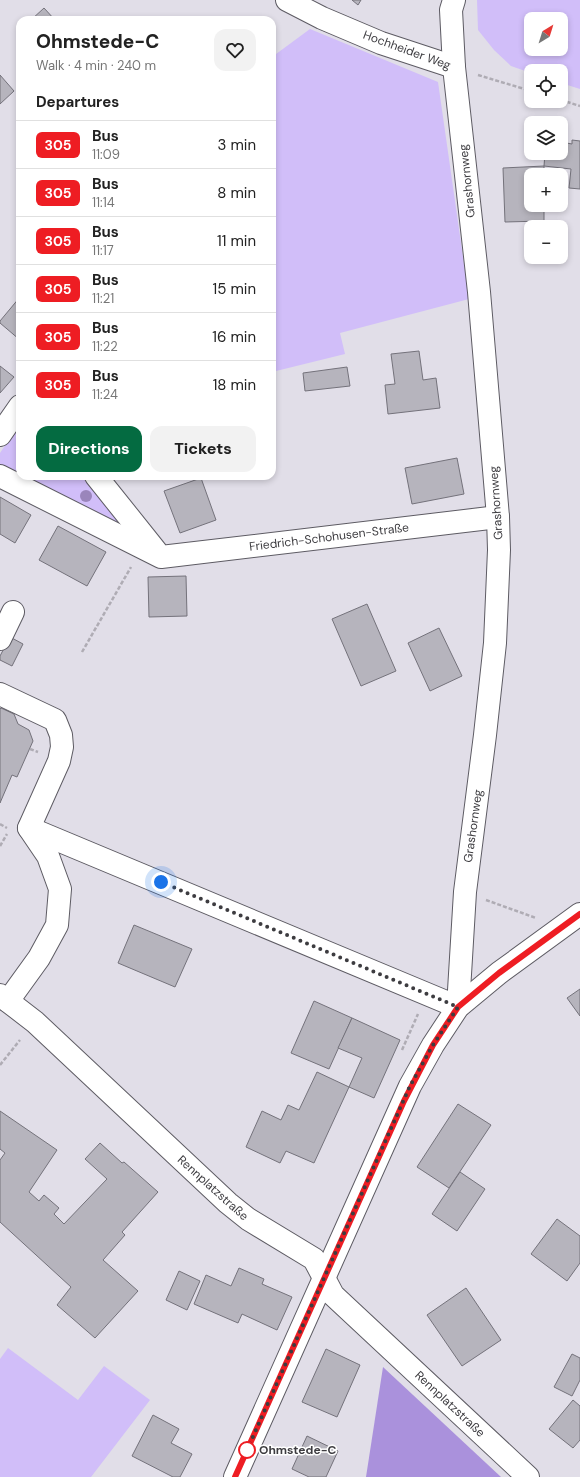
<!DOCTYPE html>
<html lang="en">
<head>
<meta charset="utf-8">
<style>
	body { margin:0; font-family:"DM Sans",sans-serif; background:#f2f2f2; color:#222; height:100vh; display:flex; flex-direction:column; font-size:15px; white-space:nowrap }
	* { box-sizing:border-box; margin:0 }
	p { font-size:13px; color:#767676 }
	.icon { flex:none; width:22px; height:22px; fill:none; stroke:currentColor; stroke-width:2; stroke-linecap:round; stroke-linejoin:round }
	.map { position:relative; flex:1; overflow:hidden }
	.panel { position:absolute; left:16px; top:16px; width:260px; height:464px; display:flex; flex-direction:column; background:#fff; border-radius:12px; box-shadow:0 2px 6px #0003 }
	.panel>* { flex:none }
	.badge { padding:0 8px; border-radius:6px; font-size:14px; line-height:26px }
	.needle { width:26px; rotate:38deg }
	.fabs { position:absolute; left:524px; top:12px; display:grid; gap:8px }
	.fabs a { display:grid; place-items:center; width:44px; height:44px; border-radius:8px; background:#fff; box-shadow:0 2px 6px #0003; font-size:20px }
	.you { position:absolute; width:20px; height:20px; margin:-10px; border:3px solid #fff; border-radius:50%; background:#1a73e8; box-shadow:0 0 0 6px #1a73e833 }
	.map>.badge { position:absolute; translate:-50% -50%; box-shadow:0 0 0 2px #fff }
	h2 { padding:0 20px; font-size:15px; line-height:36px }
	.round { display:grid; place-items:center; flex:none; width:42px; height:42px; border-radius:12px; background:#f2f2f2 }
	.head { display:flex; align-items:center; justify-content:space-between; height:68px; padding:0 20px }
	h1 { font-size:19px; font-weight:800; line-height:30px }
	.button { display:flex; gap:8px; margin-top:auto; padding:8px 20px }
	.button a { flex:1; height:46px; border-radius:12px; background:#046b41; color:#fff; font-size:16px; font-weight:800; line-height:46px; text-align:center }
	.button a+a { background:#f2f2f2; color:#222 }
	ul { padding:0; list-style:none }
	li { display:flex; align-items:center; gap:12px; height:48px; padding:0 20px; border-top:1px solid #e0e0e0 }
	li div { flex:1 }
	li b { display:block; font-size:15px }
	li em { font-style:normal }
	li .badge { min-width:44px; font-weight:700; text-align:center }
	.map>svg:first-child { display:block }
	.green { fill:#d1bef9; fill-rule:evenodd }
	.forest { fill:#aa91dc }
	.building { fill:#b6b4bd; stroke:#74727b }
	.lines { fill:none; stroke-linecap:round; stroke-linejoin:round }
	.minor-casing { stroke:#5d5b63; stroke-width:24 }
	.path { stroke:#afacb4; stroke-width:2.5; stroke-dasharray:4 2; stroke-linecap:butt }
	.minor { stroke:#fff; stroke-width:22 }
	.tree { fill:#9a85bb }
	.line-casing { stroke:#fff; stroke-width:9 }
	.line { stroke:#ee1d23; stroke-width:6 }
	.walk { stroke:#3d3c40; stroke-width:4; stroke-dasharray:0 7.2 }
	.stop-dot { fill:#fff; stroke:#ee1d23; stroke-width:2 }
	.labels { text-anchor:middle; stroke-width:3; stroke-linejoin:round; paint-order:stroke }
	.street-label { font-size:12px; fill:#3d3c40; stroke:#fff }
	.stop-label { font-size:12px; font-weight:bold; fill:#3d3c40; stroke:#fff; text-anchor:start }
</style>
</head>
<body>
<div class="map">
<svg width="580" height="1477" viewBox="0 0 580 1477">
	<rect width="100%" height="100%" fill="#e1dee8"/>
	<!-- green -->
	<g class="green">
		<path d="M477 0H580V89L561 83V71H531V73L511 66 494 50 478 30ZM531 19H561V49H531Z"/>
		<polygon points="310,29 438,82 469,299 340,333 345,354 272,372 272,57"/>
		<polygon points="20,423 20,476 85,476 130,532 0,467 0,453"/>
		<polygon points="8,1348 78,1400 104,1366 150,1400 91,1477 0,1477 0,1359"/>
	</g>
	<!-- forest -->
	<polygon class="forest" points="383,1367 501,1477 366,1477"/>
	<!-- building -->
	<g class="building">
		<polygon points="352,0 361,0 358,5"/>
		<polygon points="44,8 55,20 31,20"/>
		<polygon points="0,75 14,91 0,104"/>
		<polygon points="572,140 580,141 580,189 569,188 571,169 544,166 545,153 561,153 561,142 572,144"/>
		<polygon points="544,166 544,175 531,175 531,205 544,205 544,221 505,222 503,168"/>
		<polygon points="20,297 20,340 0,323 0,321"/>
		<polygon points="419,351 423,380 436,378 440,408 388,414 385,385 395,384 391,354"/>
		<polygon points="0,366 14,377 0,393"/>
		<polygon points="347,367 350,386 305,391 303,373"/>
		<polygon points="457,458 464,494 412,504 405,468"/>
		<polygon points="201,478 216,520 180,533 164,491"/>
		<polygon points="0,497 31,515 15,543 0,534"/>
		<polygon points="58,526 106,552 87,586 39,560"/>
		<polygon points="186,576 187,616 149,617 148,577"/>
		<polygon points="367,604 396,671 361,686 332,619"/>
		<polygon points="439,628 462,676 430,691 408,643"/>
		<polygon points="10,637 23,644 12,666 0,660 0,656"/>
		<polygon points="1,708 14,714 18,724 29,730 33,741 17,777 12,775 0,803 0,709"/>
		<polygon points="134,925 192,949 175,987 118,963"/>
		<polygon points="580,989 580,1016 567,998"/>
		<polygon points="314,1001 352,1018 329,1069 291,1053"/>
		<polygon points="352,1018 400,1040 374,1098 349,1087 362,1058 338,1048"/>
		<polygon points="317,1072 349,1087 314,1163 286,1151 280,1163 246,1147 262,1111 281,1120 288,1105 299,1110"/>
		<polygon points="458,1104 491,1125 449,1188 417,1167"/>
		<polygon points="0,1111 57,1150 29,1192 39,1201 44,1195 59,1208 54,1214 64,1224 107,1179 85,1159 100,1143 122,1163 124,1162 158,1192 122,1232 125,1235 103,1260 138,1291 95,1338 57,1305 71,1287 0,1222 0,1160 5,1153 0,1149"/>
		<polygon points="460,1172 485,1189 457,1231 432,1214"/>
		<polygon points="557,1219 580,1236 580,1263 567,1281 531,1254"/>
		<polygon points="239,1268 264,1279 262,1284 292,1297 277,1330 242,1314 238,1323 194,1304 206,1275 231,1286"/>
		<polygon points="179,1271 200,1281 187,1310 166,1300"/>
		<polygon points="466,1288 501,1340 462,1366 427,1315"/>
		<polygon points="326,1349 360,1365 337,1417 302,1402"/>
		<polygon points="572,1354 580,1358 580,1380 572,1396 554,1387"/>
		<polygon points="573,1400 580,1406 580,1440 573,1448 549,1429"/>
		<polygon points="153,1415 179,1429 171,1443 192,1454 180,1477 173,1477 132,1456"/>
		<polygon points="307,1436 338,1451 326,1477 309,1477 292,1469"/>
	</g>
	<g class="lines">
		<!-- minor casing -->
		<g class="minor-casing">
			<g id="minor">
				<polyline points="287,0 322,18 381,43 454,67"/>
				<polyline points="0,435 20,406"/>
				<polyline points="0,476 161,557 498,517"/>
				<polyline points="96,476 156,551"/>
				<polyline points="0,639 13,612"/>
				<polyline points="0,694 55,720 61,735 62,747 59,761 29,828 48,856 60,889 57,925 39,958 8,1001"/>
				<polyline points="29,828 458,1007 465,892 485,735 495,643 499,550 498,517 479,292 454,67 451,10 454,0"/>
				<polyline points="0,995 35,1022 228,1203 248,1219 314,1259 333,1295 528,1477"/>
				<polyline points="235,1477 410,1086 433,1045 458,1007 499,973 580,914"/>
			</g>
		</g>
		<!-- path -->
		<g class="path">
			<polyline points="478,75 531,91"/>
			<polyline points="561,100 580,106"/>
			<polyline points="82,652 131,567"/>
			<polyline points="30,749 38,752"/>
			<polyline points="0,824 7,828"/>
			<polyline points="0,846 7,834"/>
			<polyline points="486,900 536,918"/>
			<polyline points="402,1050 418,1014"/>
			<polyline points="0,1065 20,1040"/>
		</g>
		<!-- minor -->
		<use href="#minor" class="minor"/>
	</g>
	<!-- trees -->
	<circle class="tree" cx="86" cy="496" r="6"/>
	<g class="lines">
		<!-- line casing -->
		<g class="line-casing">
			<polyline id="line" points="235,1477 404,1101 433,1045 458,1007 499,973 580,914"/>
		</g>
		<!-- line -->
		<use href="#line" class="line"/>
		<!-- walk -->
		<polyline class="walk" points="161,882 458,1007 433,1045 410,1086 247,1450"/>
	</g>
	<!-- markers -->
	<circle class="stop-dot" cx="247" cy="1450" r="8"/>
	<g class="labels">
		<!-- street labels -->
		<g class="street-label">
			<text transform="translate(407 50) rotate(20)" y="4">Hochheider Weg</text>
			<text transform="translate(467 181) rotate(-96)" y="4">Grashornweg</text>
			<text transform="translate(496 503) rotate(-94)" y="4">Grashornweg</text>
			<text transform="translate(329 537) rotate(-7)" y="4">Friedrich-Schohusen-Straße</text>
			<text transform="translate(473 826) rotate(-82)" y="4">Grashornweg</text>
			<text transform="translate(213 1188) rotate(42)" y="4">Rennplatzstraße</text>
			<text transform="translate(450 1404) rotate(43)" y="4">Rennplatzstraße</text>
		</g>
		<!-- stop labels -->
		<g class="stop-label">
			<text x="259" y="1454">Ohmstede-C</text>
		</g>
	</g>
</svg>
<div class="fabs">
<a><svg class="needle" viewBox="-14 -14 28 28"><path d="M0-13l5 13h-10z" fill="#e53935"/><path d="M0 13l5-13h-10z" fill="#767676"/></svg></a>
<a><svg class="icon" aria-label="locate" viewBox="0 0 24 24"><circle cx="12" cy="12" r="6"/><path d="M12 2v4M12 18v4M2 12h4M18 12h4"/></svg></a>
<a><svg class="icon" aria-label="layers" viewBox="0 0 24 24"><path d="M12 4l9 5-9 5-9-5zM3 14l9 5 9-5"/></svg></a>
<a>+</a>
<a>−</a>
</div>
<div class="you" style="left:161px;top:882px"></div>
<section class="panel">
<div class="head"><div><h1>Ohmstede-C</h1><p>Walk · 4 min · 240 m</p></div><a class="round"><svg class="icon" aria-label="heart" viewBox="0 0 24 24"><path d="M12 20l-8-8c-3-5 5-10 8-4 3-6 11-1 8 4z"/></svg></a></div>
<h2>Departures</h2>
<ul>
<li><span class="badge" style="background:#ee1d23;color:#fff">305</span><div><b>Bus</b><p>11:09</p></div><em>3 min</em></li>
<li><span class="badge" style="background:#ee1d23;color:#fff">305</span><div><b>Bus</b><p>11:14</p></div><em>8 min</em></li>
<li><span class="badge" style="background:#ee1d23;color:#fff">305</span><div><b>Bus</b><p>11:17</p></div><em>11 min</em></li>
<li><span class="badge" style="background:#ee1d23;color:#fff">305</span><div><b>Bus</b><p>11:21</p></div><em>15 min</em></li>
<li><span class="badge" style="background:#ee1d23;color:#fff">305</span><div><b>Bus</b><p>11:22</p></div><em>16 min</em></li>
<li><span class="badge" style="background:#ee1d23;color:#fff">305</span><div><b>Bus</b><p>11:24</p></div><em>18 min</em></li>
</ul>
<div class="button"><a>Directions</a><a>Tickets</a></div>
</section>
</div>
</body>
</html>
